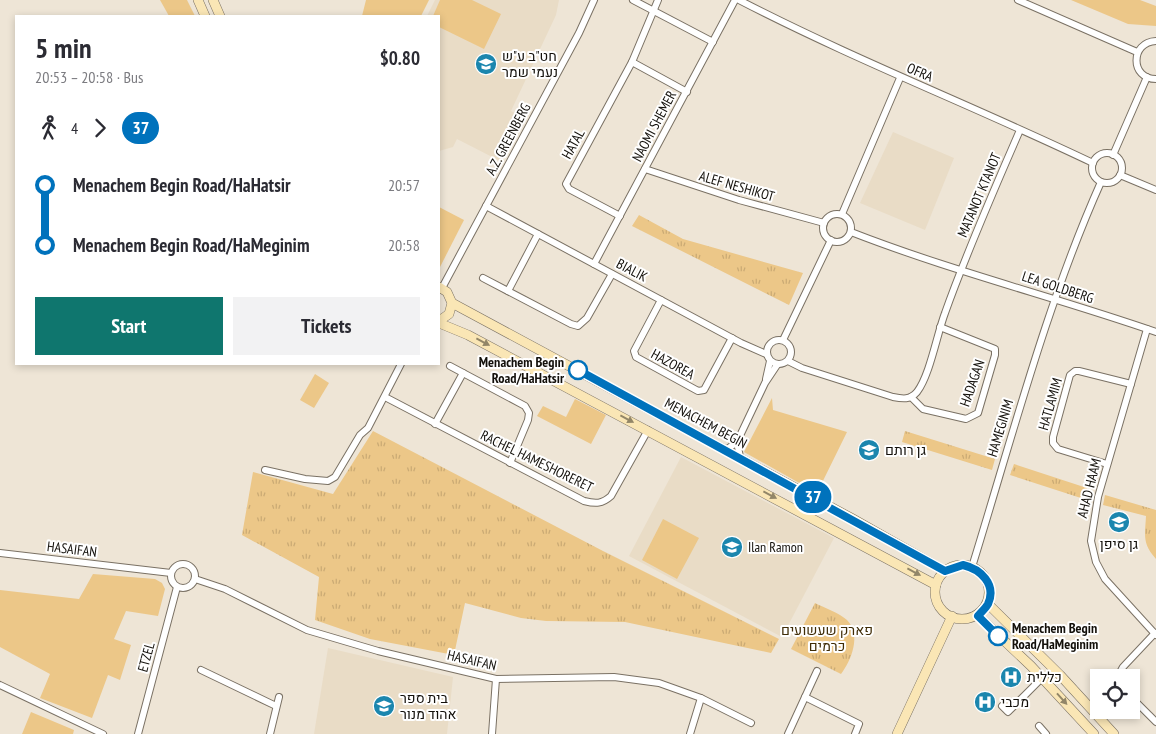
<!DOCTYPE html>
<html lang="en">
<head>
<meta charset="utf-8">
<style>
	body { margin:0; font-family:"PT Sans Narrow",Heebo,sans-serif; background:#f2f2f3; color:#2b2b33; height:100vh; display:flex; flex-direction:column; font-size:19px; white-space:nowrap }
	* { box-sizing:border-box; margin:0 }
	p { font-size:16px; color:#7c7c81 }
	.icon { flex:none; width:28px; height:28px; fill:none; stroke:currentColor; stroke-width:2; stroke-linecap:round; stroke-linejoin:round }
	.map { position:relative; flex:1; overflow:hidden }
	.side { position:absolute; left:15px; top:15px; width:425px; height:350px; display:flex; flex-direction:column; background:#fff; border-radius:0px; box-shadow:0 2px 8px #0003 }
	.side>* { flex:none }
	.badge { padding:0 10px; border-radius:16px; font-size:18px; line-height:32px }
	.tools { position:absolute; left:1090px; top:669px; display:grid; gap:10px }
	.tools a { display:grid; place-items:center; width:50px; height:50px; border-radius:0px; background:#fff; box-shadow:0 2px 8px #0003; font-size:25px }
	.map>.badge { position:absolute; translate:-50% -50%; box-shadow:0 0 0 2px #fff }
	.legs { display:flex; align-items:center; gap:8px; height:55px; padding:0 20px; font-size:16px }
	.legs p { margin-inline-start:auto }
	.overview { display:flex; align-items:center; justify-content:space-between; height:85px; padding:0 20px }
	h1 { font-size:28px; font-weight:800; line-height:38px }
	.cta { display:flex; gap:10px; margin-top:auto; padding:10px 20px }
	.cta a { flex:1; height:58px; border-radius:0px; background:#0f766e; color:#fff; font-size:20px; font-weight:800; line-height:58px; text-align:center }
	.cta a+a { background:#f2f2f3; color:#2b2b33 }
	ul { padding:0 20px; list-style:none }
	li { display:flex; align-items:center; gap:18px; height:60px; font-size:19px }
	li i { display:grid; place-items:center; width:8px; height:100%; margin:0 6px; background:currentColor }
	li i::after { content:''; width:12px; height:12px; margin:-6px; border:4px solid; border-radius:50%; background:#fff }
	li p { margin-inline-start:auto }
	li:first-child i { background:linear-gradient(#0000 50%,currentColor 0) }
	li:last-child i { background:linear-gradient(currentColor 50%,#0000 0) }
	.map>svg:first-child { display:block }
	.built { fill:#e9dcc6 }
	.green { fill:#ecc788 }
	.park { fill:url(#park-tufts) }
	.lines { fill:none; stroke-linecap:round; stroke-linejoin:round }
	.street-casing { stroke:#7a7164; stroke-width:8 }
	.secondary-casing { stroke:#7a7164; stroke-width:10 }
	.street { stroke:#fff; stroke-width:6 }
	.secondary { stroke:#fae6b5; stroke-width:9 }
	.oneway { fill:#928668 }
	.line-1-casing { stroke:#fff; stroke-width:11 }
	.line-1 { stroke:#0072bc; stroke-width:8 }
	.stop-1-dot { fill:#fff; stroke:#0072bc; stroke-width:2.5 }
	.labels { text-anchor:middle; stroke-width:4; stroke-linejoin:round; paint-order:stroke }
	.poi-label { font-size:14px; fill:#13100b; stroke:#fff; text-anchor:start }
	.street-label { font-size:14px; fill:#13100b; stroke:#fff }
	.stop-label { font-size:14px; font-weight:bold; fill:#13100b; stroke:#fff; text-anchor:end }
	.park-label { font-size:14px; fill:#3f2c06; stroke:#fff }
</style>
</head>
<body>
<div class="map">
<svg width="1156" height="734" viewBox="0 0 1156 734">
	<defs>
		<pattern id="park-tufts" width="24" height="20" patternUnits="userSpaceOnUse" patternTransform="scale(1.25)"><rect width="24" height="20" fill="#ecc788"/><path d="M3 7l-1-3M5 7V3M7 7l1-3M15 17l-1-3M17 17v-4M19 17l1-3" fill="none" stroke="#caaa74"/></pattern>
	</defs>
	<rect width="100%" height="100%" fill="#eee5d6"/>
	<!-- built -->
	<g class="built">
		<polygon points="435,0 559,0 556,15 511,111 526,119 502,162 457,139 453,147 439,151 439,16 427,16"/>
		<polygon points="893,132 954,158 925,230 860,203"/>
		<polygon points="681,457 834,538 782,637 629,556"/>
		<polygon points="328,648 453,677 447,734 314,734"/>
	</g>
	<!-- green -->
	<g class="green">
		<polygon points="160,0 187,0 195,16 169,16"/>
		<polygon points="366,0 429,0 421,16 362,16"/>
		<polygon points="440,0 472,0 501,14 484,49 439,27 439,16 433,16"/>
		<polygon points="1071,0 1140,0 1156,6 1156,26 1128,24"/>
		<polygon points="439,207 464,220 439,269"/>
		<polygon points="315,374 329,383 314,408 300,400"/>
		<polygon points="772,398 773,410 847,432 817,493 744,452"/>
		<polygon points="575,399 606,415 591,444 537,416 543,406 566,417"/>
		<polygon points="663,519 699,538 677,579 642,560"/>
		<polygon points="93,574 155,579 162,583 165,589 158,616 126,611 114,639 131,645 120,680 108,675 92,718 40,698 50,674 0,647 0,590 79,599"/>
		<polygon points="31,712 74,730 73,734 22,734"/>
	</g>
	<!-- park -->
	<g class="park">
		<polygon points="639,215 683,239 803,273 789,305 632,226"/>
		<polygon points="373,431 603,551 779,639 771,653 625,622 546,621 521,618 465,603 454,655 370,639 315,620 319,577 242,535 253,472 333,494"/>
		<polygon points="905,431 995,459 992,470 902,442"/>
		<polygon points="1014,464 1087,488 1084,499 1010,475"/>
		<path d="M1105 495 1156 510V559C1142 543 1145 536 1146 516L1103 505Z"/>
		<path d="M815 603C825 608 839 613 847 620 862 635 851 661 841 674L791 649Z"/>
	</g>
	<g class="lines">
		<!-- street casing -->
		<g class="street-casing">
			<g id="street">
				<polyline points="633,0 713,42"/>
				<path d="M739 0C855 60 976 107 1093 163"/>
				<polyline points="1018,0 1137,52"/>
				<path d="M1156 41C1130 42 1130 79 1156 79"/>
				<polyline points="632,62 687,92"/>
				<circle cx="1107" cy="168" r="15"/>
				<polyline points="1113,155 1147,77"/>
				<polyline points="645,169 739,200 824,223"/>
				<polyline points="1120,175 1156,190"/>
				<polyline points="486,206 741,343 766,354"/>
				<circle cx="837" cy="228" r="14"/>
				<polyline points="842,214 900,78"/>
				<polyline points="620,216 569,189 566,184 632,62 658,0"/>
				<path d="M851 232C951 271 1055 297 1156 332"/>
				<polyline points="594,264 735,0"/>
				<polyline points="483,278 571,324 578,326 587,318 612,274"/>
				<polyline points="442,288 579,33 594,0"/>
				<polyline points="508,291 538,234"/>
				<polyline points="661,300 634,351 636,357 698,391 704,390 732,338"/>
				<polyline points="1147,329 1098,497 1091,541 1096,562 1105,579 1156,635"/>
				<circle cx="779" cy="352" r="12"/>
				<polyline points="783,340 831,240"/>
				<path d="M788 361 802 368 893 397C903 399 910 400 917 392 930 375 937 334 945 313 967 251 994 190 1020 130"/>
				<polyline points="450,366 525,406 529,413 528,420 510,463"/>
				<polyline points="766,379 770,361"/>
				<path d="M385 397 584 501C596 504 602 504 611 496L648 430"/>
				<polyline points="911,397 923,409 966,419 978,413 995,355 995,349 940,327"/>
				<polyline points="435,424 463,373"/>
				<polyline points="737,442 740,457"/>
				<polyline points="726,450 737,442 765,383 777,365"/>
				<polyline points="1107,464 1058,449 1053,443 1053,437 1070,375 1075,371 1079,371 1131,384"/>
				<polyline points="265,470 305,479 328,481 335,477 360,435 368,428 401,364"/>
				<polyline points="0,553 171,573"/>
				<circle cx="183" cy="576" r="12"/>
				<path d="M972 567C1012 438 1046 305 1101 182"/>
				<polyline points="195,579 225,589 307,630 378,651 496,679 614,677 659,683 701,698 751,723"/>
				<polyline points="201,670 276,706"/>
				<polyline points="1117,678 1123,667 1155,633"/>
				<polyline points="0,685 103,734"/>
				<polyline points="805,697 859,724 855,734"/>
				<polyline points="1131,697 1156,722"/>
				<polyline points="1002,706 1008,712 1042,678"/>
				<polyline points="1039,726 1046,734"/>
				<polyline points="138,734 177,587"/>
				<polyline points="270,734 279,697"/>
				<polyline points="492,734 496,679"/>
				<polyline points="690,734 701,698"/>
				<polyline points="788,734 817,671"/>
			</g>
		</g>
		<!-- secondary casing -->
		<g class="secondary-casing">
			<g id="secondary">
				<polyline points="198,0 205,16"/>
				<polyline points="213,0 220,16"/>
				<polyline points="439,287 447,292 452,303 449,314 439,321"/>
				<polyline points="452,303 853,519 945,571"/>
				<polyline points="439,323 468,335 936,585"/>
				<circle cx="962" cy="592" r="27"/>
				<polyline points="988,604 1060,675 1114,734"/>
				<polyline points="978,616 1031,666 1094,734"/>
				<polyline points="897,734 952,616"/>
			</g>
		</g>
		<!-- street -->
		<use href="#street" class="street"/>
		<!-- secondary -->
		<use href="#secondary" class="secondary"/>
	</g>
	<!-- one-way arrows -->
	<defs><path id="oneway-solid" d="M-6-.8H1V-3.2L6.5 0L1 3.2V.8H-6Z" transform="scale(1.25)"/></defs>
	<g class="oneway">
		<use href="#oneway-solid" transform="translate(483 342) rotate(28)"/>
		<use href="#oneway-solid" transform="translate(627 419) rotate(28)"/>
		<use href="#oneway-solid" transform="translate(770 495) rotate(28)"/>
		<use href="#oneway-solid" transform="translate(914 572) rotate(28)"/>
		<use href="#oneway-solid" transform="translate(1062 699) rotate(48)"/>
	</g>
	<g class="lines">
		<!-- line-1 casing -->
		<g class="line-1-casing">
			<path id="line-1" d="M578 370 945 571 963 565C980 569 997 584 988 604 986 608 981 612 978 616L998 636"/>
		</g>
		<!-- line-1 -->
		<use href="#line-1" class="line-1"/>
	</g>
	<!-- icons -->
	<defs>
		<g id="school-disc" transform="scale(1.125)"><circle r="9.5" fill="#1b86ae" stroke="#fff"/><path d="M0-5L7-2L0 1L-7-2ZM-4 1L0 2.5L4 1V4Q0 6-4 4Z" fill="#fff"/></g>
		<g id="hospital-disc" transform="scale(1.125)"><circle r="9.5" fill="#1b86ae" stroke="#fff"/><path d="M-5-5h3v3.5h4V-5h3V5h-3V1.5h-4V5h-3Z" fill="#fff"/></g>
	</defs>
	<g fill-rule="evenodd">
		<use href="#school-disc" x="486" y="64"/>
		<use href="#school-disc" x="869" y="450"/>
		<use href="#school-disc" x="1119" y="522"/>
		<use href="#school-disc" x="732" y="547"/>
		<use href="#hospital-disc" x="1011" y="677"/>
		<use href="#hospital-disc" x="985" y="702"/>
		<use href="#school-disc" x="384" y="706"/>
	</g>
	<!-- markers -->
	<g class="stop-1-dot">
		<circle cx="578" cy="370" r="9"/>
		<circle cx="998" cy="636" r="9"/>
	</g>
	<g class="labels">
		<!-- poi labels -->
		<g class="poi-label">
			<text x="502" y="61">חט"ב ע"ש<tspan x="502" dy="16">נעמי שמר</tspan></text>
			<text x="885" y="455">גן רותם</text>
			<text x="1119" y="549" text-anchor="middle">גן סיפן</text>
			<text x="748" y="552">Ilan Ramon</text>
			<text x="1027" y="682">כללית</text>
			<text x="400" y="703">בית ספר<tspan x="400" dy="16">אהוד מנור</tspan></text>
			<text x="1001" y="707">מכבי</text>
		</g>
		<!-- street labels -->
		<g class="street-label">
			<text transform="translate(920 72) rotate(23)" y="5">OFRA</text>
			<text transform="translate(654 126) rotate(-62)" y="5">NAOMI SHEMER</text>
			<text transform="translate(508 139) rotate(-62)" y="5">A.Z. GREENBERG</text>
			<text transform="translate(573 144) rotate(-61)" y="5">HATAL</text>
			<text transform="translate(737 186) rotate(16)" y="5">ALEF NESHIKOT</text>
			<text transform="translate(979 195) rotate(-67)" y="5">MATANOT KTANOT</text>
			<text transform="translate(632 270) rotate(28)" y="5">BIALIK</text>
			<text transform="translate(1058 287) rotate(18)" y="5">LEA GOLDBERG</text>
			<text transform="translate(673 364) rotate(29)" y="5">HAZOREA</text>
			<text transform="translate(972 383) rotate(-71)" y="5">HADAGAN</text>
			<text transform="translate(1050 404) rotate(-74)" y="5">HATLAMIM</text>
			<text transform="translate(706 423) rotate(28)" y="5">MENACHEM BEGIN</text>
			<text transform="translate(1000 428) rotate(-73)" y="5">HAMEGINIM</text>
			<text transform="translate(537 461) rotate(26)" y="5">RACHEL HAMESHORERET</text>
			<text transform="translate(1089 488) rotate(-76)" y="5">AHAD HAAM</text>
			<text transform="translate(72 549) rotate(7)" y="5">HASAIFAN</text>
			<text transform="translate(146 657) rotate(-75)" y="5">ETZEL</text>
			<text transform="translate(472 660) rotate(13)" y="5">HASAIFAN</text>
		</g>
		<!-- stop labels -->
		<g class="stop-label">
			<text x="564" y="367">Menachem Begin<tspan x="564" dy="16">Road/HaHatsir</tspan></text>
			<text x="1012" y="633" text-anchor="start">Menachem Begin<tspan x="1012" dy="16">Road/HaMeginim</tspan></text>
		</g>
		<!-- park labels -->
		<g class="park-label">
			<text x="827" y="635">פארק שעשועים<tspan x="827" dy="16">כרמים</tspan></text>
		</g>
	</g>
</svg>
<div class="tools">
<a><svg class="icon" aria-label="locate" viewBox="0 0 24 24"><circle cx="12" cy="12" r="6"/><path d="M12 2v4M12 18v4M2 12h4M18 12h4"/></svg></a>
</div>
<b class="badge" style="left:813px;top:497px;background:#0072bc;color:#fff">37</b>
<section class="side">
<div class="overview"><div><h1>5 min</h1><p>20:53 – 20:58 · Bus</p></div><b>$0.80</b></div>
<div class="legs"><svg class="icon" aria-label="walk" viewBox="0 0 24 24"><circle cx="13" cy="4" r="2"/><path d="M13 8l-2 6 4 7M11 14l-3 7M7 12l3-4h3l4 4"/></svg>4<svg class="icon" aria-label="forward" viewBox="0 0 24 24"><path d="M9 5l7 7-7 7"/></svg><b class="badge" style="background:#0072bc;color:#fff">37</b></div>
<ul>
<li><i style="color:#0072bc"></i><b>Menachem Begin Road/HaHatsir</b><p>20:57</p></li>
<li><i style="color:#0072bc"></i><b>Menachem Begin Road/HaMeginim</b><p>20:58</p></li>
</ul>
<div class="cta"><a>Start</a><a>Tickets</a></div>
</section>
</div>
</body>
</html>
